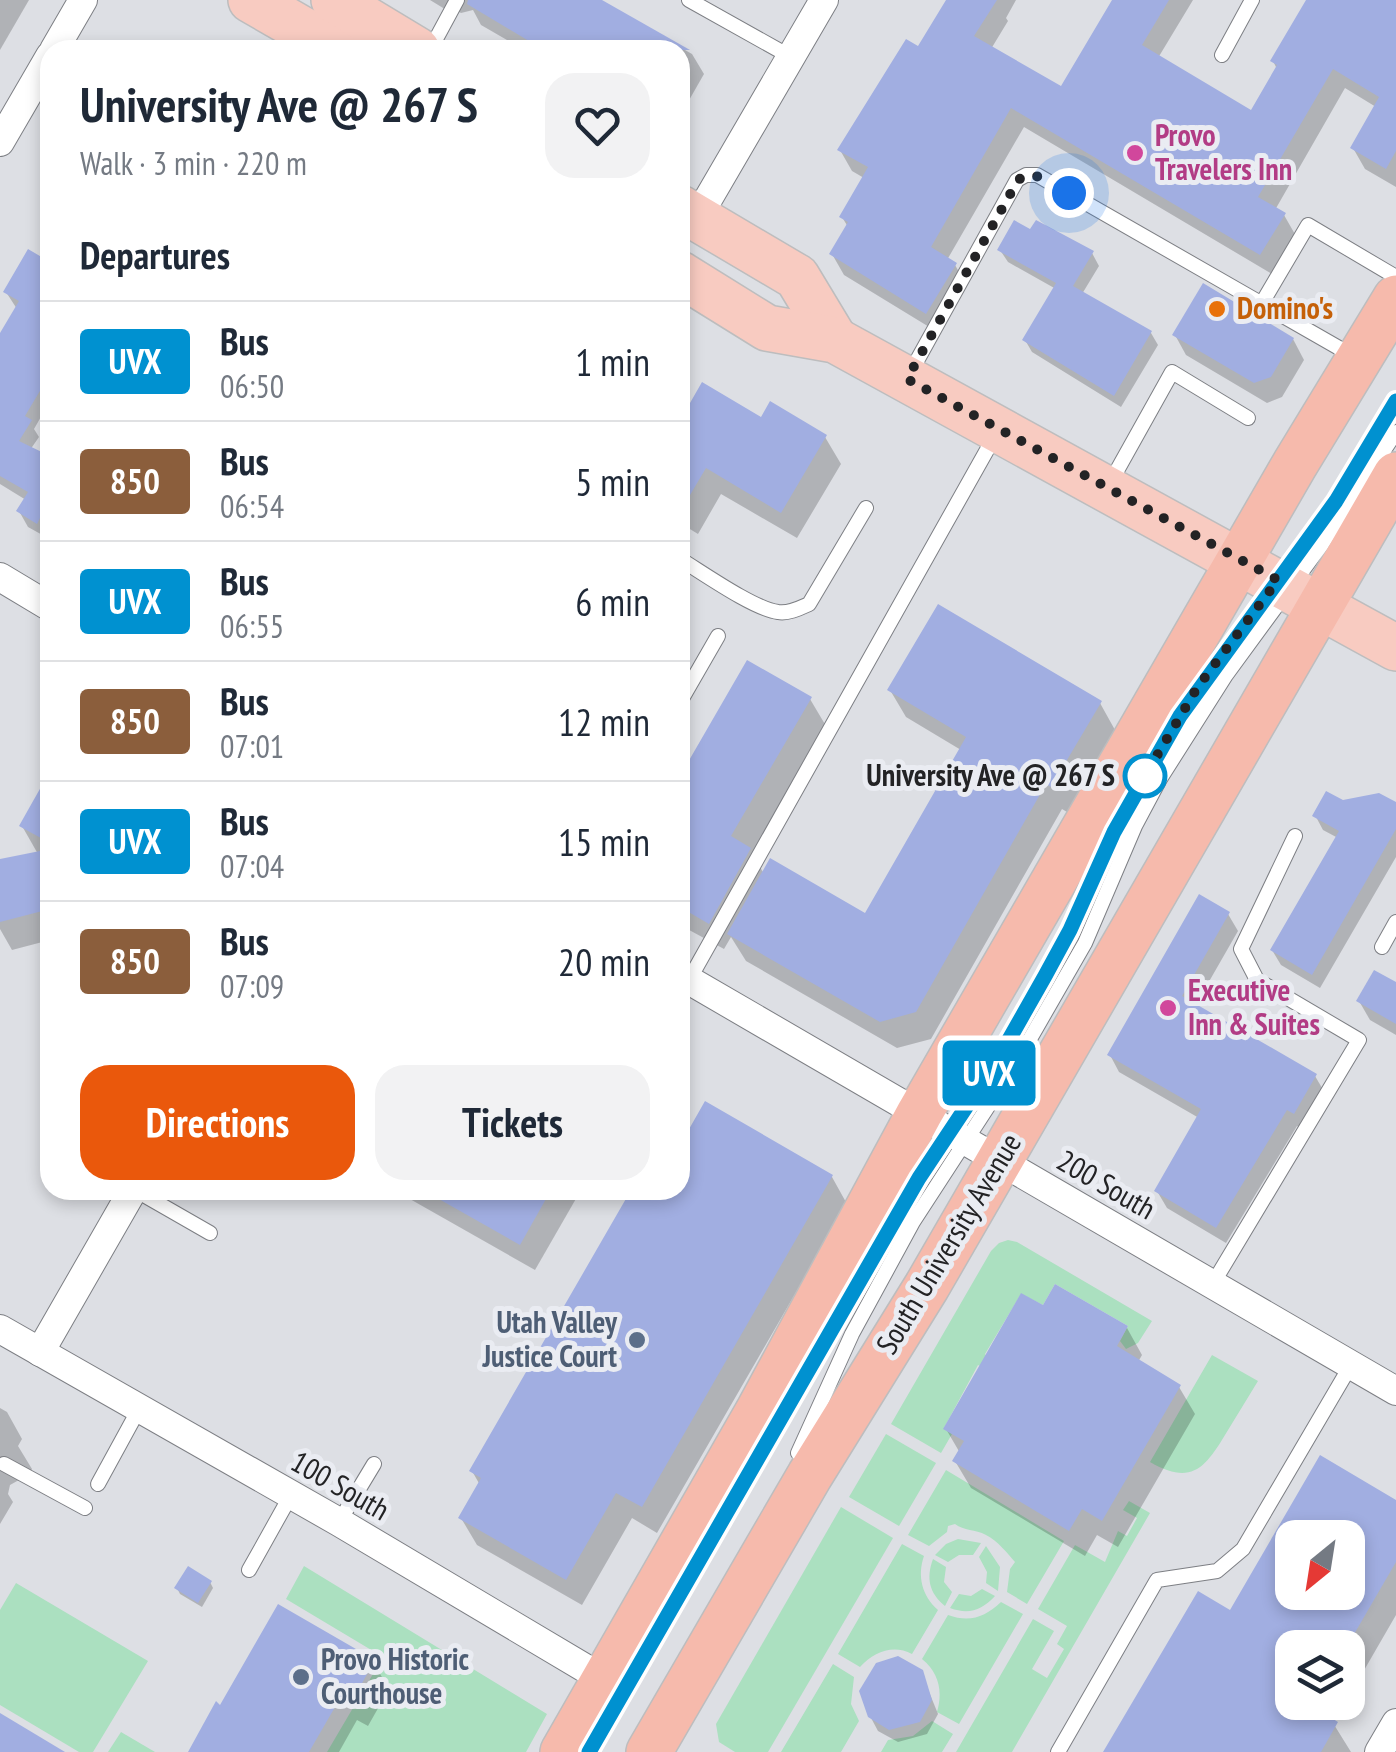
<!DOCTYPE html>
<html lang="en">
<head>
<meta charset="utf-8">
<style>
	body { margin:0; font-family:"PT Sans Narrow",sans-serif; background:#f2f2f3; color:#1f2937; height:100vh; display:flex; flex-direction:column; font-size:38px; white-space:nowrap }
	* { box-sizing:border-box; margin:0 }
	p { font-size:32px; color:#747a83 }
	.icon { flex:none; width:55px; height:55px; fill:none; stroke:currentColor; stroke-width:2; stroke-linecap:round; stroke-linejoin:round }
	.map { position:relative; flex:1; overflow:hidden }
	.side { position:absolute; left:40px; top:40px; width:650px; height:1160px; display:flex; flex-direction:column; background:#fff; border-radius:30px; box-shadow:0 5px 15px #0003 }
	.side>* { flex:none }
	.badge { padding:0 20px; border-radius:8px; font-size:35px; line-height:65px }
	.needle { width:65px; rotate:210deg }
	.buttons { position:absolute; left:1275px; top:1520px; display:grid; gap:20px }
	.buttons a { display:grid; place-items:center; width:90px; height:90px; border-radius:20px; background:#fff; box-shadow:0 5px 15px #0003; font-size:50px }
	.you { position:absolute; width:50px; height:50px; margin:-25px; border:8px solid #fff; border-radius:50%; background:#1a73e8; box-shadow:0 0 0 15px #1a73e833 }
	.map>.badge { position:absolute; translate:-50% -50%; box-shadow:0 0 0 5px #fff }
	h2 { padding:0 40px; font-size:38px; line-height:90px }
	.round { display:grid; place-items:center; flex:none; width:105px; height:105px; border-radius:30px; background:#f2f2f3 }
	.overview { display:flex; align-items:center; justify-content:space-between; height:170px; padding:0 40px }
	h1 { font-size:48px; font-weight:700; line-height:75px }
	.button { display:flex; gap:20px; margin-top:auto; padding:20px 40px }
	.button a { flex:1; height:115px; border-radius:30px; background:#ea580c; color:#fff; font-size:40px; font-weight:700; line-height:115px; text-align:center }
	.button a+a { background:#f2f2f3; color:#1f2937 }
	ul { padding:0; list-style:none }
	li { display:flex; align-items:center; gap:30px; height:120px; padding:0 40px; border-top:2px solid #e0e1e3 }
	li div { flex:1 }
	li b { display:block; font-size:38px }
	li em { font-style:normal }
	li .badge { min-width:110px; font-weight:700; text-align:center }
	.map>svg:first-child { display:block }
	.green { fill:#abe0c0 }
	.shadow { fill:#0003; fill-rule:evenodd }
	.building { fill:#a1aee1; fill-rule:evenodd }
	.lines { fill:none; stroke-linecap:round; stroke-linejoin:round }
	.service-casing { stroke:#7d7f84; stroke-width:16 }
	.minor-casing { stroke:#7d7f84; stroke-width:30 }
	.primary-casing { stroke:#bdbdbe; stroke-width:48 }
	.trunk-casing { stroke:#bdbdbe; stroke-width:48 }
	.service { stroke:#fff; stroke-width:14 }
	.minor { stroke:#fff; stroke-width:28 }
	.primary { stroke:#f8cbc1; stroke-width:45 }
	.trunk { stroke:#f6baac; stroke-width:45 }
	.line-casing { stroke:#fff; stroke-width:22 }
	.line { stroke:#0091d0; stroke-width:15 }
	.walk { stroke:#232325; stroke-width:10; stroke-dasharray:0 18 }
	.hotel-dot { fill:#d1479c; stroke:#eaecf2; stroke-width:4 }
	.food-dot { fill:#e8710a; stroke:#eaecf2; stroke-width:4 }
	.stop-dot { fill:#fff; stroke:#0091d0; stroke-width:5 }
	.service-dot { fill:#5c6f8a; stroke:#eaecf2; stroke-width:4 }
	.labels { text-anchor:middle; stroke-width:10; stroke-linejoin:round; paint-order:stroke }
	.hotel-label { font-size:30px; font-weight:bold; fill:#b23c85; stroke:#eaecf2; text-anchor:start }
	.food-label { font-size:30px; font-weight:bold; fill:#c56008; stroke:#eaecf2; text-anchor:start }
	.stop-label { font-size:30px; font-weight:bold; fill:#232325; stroke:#eaecf2; text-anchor:end }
	.street-label { font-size:30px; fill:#232325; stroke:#eaecf2 }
	.service-label { font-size:30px; font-weight:bold; fill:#4e5e75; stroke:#eaecf2; text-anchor:end }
</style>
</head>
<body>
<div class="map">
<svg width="1396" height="1752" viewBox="0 0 1396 1752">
	<rect width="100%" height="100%" fill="#dddfe4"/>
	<!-- green -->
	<g class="green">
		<polygon points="1008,1240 1017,1242 1152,1321 1138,1343 1126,1349 1120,1341 1128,1326 1055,1284 1043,1305 1021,1294 985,1354 999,1376 978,1365 944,1428 952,1434 941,1453 891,1424 991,1251 999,1243"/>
		<path d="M1212 1355 1258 1381C1247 1399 1236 1417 1225 1435 1204 1470 1190 1485 1150 1462Z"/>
		<polygon points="886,1434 936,1463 899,1526 849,1497"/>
		<path d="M946 1470 1064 1541 1027 1604 1007 1592 1010 1569 1015 1562C1007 1553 998 1541 986 1535 975 1529 964 1531 955 1524L948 1526 947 1532 929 1546 908 1535Z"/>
		<polygon points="1129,1501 1150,1513 1012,1752 956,1752 1033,1619 1054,1631 1032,1669 1047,1678 1064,1649 1057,1644 1067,1626 1038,1609 1075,1545 1105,1562 1118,1531 1127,1536 1137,1518 1123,1510"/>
		<polygon points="841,1507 893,1538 768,1752 735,1752 719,1742 716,1724"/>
		<polygon points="958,1539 981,1543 973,1555 959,1555 948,1562 935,1555 946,1544"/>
		<path d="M902 1544 924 1556C917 1576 922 1596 938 1610L912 1654C893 1644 874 1652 860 1667L838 1654Z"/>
		<polygon points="986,1546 1000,1567 998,1591 986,1583 987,1572 979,1557"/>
		<path d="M933 1559 946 1567 944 1582 952 1592 945 1606C929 1593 926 1578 933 1559Z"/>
		<polygon points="304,1566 547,1714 526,1752 327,1752 383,1657 286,1599"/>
		<polygon points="16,1583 148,1661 93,1752 79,1752 0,1705 0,1610"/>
		<path d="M982 1589 995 1596C982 1610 969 1615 950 1608L959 1594 971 1596Z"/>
		<path d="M1001 1602 1023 1614 959 1724 937 1712C943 1691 939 1673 922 1659L948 1615C970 1623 985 1617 1001 1602Z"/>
		<polygon points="833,1664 854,1677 851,1704 859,1721 841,1752 781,1752"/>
		<polygon points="932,1721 953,1734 942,1752 881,1752 888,1740 913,1736"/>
		<polygon points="121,1732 155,1752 108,1752"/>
	</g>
	<!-- shadow -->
	<g class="shadow">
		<polygon points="0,0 29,0 0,50"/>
		<polygon points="430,0 597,0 692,54 704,74 680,116 680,50 524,50 481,25 473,10 461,13 451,7 448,11"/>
		<polygon points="949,0 1016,0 1006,18 1008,21 991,49 1062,89 1114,0 1193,0 1158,58 1252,113 1277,69 1273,61 1308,0 1396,0 1396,187 1365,169 1353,148 1376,107 1345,88 1275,210 1284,215 1296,236 1272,274 1024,127 947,260 955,265 967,286 939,333 844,275 832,254 848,227 842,217 864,178 852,171 840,150 919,49"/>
		<polygon points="1000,250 1092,253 1099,266 1082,294 1151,333 1158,345 1121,407 1032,352 1025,340 1056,289 1008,262"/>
		<polygon points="50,265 50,401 34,429 39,437 30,450 50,462 50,530 46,537 28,527 19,511 26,500 0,484 0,337 17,309 6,292"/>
		<polygon points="1175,335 1293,339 1304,360 1282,397 1267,403 1186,355"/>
		<polygon points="680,400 690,406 825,437 841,464 797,538 721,494 698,534 680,523"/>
		<polygon points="890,690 1100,703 1115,730 1067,812 1062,809 931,1039 897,1048 746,961 731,937 724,949 680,925 680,781 810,699 826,726 752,853 764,874 866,916 961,750 906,717"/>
		<polygon points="50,776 50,940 12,950 0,929 0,862 38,854 22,826"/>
		<polygon points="1342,803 1396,805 1396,857 1320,988 1281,965 1272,950 1338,838 1323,830 1315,815"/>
		<polygon points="1228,914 1238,931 1195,1006 1315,1076 1325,1093 1304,1130 1297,1126 1226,1243 1167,1208 1157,1191 1199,1118 1119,1072 1110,1055"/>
		<polygon points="1396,985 1396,1035 1370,1020 1359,1001"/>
		<polygon points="680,1150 832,1177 847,1204 657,1533 632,1518 582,1605 477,1545 461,1518 480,1485 472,1471 634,1190 680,1190"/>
		<polygon points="394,1190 581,1190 535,1270"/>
		<polygon points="1044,1308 1127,1328 1142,1355 1138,1362 1179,1387 1195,1414 1118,1547 1097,1535 1085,1556 971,1488 955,1461 960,1453 946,1429"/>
		<polygon points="0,1408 7,1412 22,1439 18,1446 32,1469 25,1481 19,1480 10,1485 8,1494 13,1502 0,1524"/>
		<path d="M1321 1458 1396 1503V1615L1348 1698V1648H1292V1702H1345L1333 1723 1351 1752H1106L1231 1613ZM1292 1538H1348V1592H1292Z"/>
		<polygon points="210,1582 213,1588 202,1607 180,1594 177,1588"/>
		<polygon points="373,1662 389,1689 368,1726 357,1720 339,1752 191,1752 221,1709"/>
		<polygon points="921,1672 938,1714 927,1734 898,1742 878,1731 870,1716"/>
	</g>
	<!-- building -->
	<g class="building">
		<polygon points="468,0 602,0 690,50 544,50 467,4"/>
		<polygon points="946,0 997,0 974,36 1061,86 1112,0 1169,0 1142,45 1251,110 1277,65 1270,61 1306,0 1396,0 1396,151 1386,169 1350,148 1379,97 1333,69 1258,197 1286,213 1260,255 1011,108 931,247 957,263 926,314 829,254 848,222 839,217 868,167 837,150 906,39 918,46"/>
		<polygon points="1014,220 1030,229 1036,220 1094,251 1073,286 1152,331 1114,396 1022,340 1056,283 997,250"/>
		<polygon points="28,249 50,262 50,374 25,416 32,420 19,441 50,456 50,522 41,516 37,524 16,511 28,492 0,476 0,333 19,301 3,292"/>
		<polygon points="1203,283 1294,338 1271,377 1254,383 1172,335"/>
		<polygon points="702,382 761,417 770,401 827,435 781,513 706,468 680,512 680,398 690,403"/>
		<polygon points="938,604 1102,701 1051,787 1046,784 916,1012 880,1022 727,934 770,858 865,913 966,737 887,690"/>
		<polygon points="747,660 812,697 731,836 751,848 709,924 680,907 680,776"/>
		<polygon points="50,771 50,843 19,826"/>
		<polygon points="1326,791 1343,800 1379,793 1396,802 1396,829 1312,975 1270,950 1339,831 1312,816"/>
		<polygon points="50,849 50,909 0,922 0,859"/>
		<polygon points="1199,894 1230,912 1182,996 1317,1074 1294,1114 1287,1110 1216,1228 1154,1191 1201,1109 1107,1055"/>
		<polygon points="1374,970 1396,982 1396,1024 1356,1001"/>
		<polygon points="705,1101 833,1175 642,1507 616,1493 566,1580 458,1518 481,1478 469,1471 631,1190 680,1190 680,1145"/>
		<polygon points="423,1190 551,1190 520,1245"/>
		<polygon points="1055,1284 1128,1326 1117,1346 1181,1385 1102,1521 1082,1509 1069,1531 952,1461 964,1441 943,1429 1021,1293 1043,1305"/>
		<path d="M1320 1455 1396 1500V1562L1346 1648H1292V1702H1305L1338 1722 1321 1752H1103L1198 1591 1230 1610ZM1292 1538H1348V1592H1292Z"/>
		<polygon points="188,1566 212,1581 198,1603 174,1588"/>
		<polygon points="278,1604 375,1660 352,1701 342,1695 309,1752 188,1752 216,1701 220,1705"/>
		<polygon points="898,1656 923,1670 932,1700 920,1722 889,1730 868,1717 859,1691 876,1663"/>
		<polygon points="0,1713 65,1752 0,1752"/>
	</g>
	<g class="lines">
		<!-- service casing -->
		<g class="service-casing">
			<g id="service">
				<polyline points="689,0 791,57"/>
				<polyline points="430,50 457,0"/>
				<polyline points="1222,55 1252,0"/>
				<polyline points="1262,303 1308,225 1396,277"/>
				<polyline points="909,375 1017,180 1026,175 1037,175 1353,356"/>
				<polyline points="1110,483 1172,372 1248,418"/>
				<path d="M680 559C703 573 754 609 778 612 788 614 800 608 809 604L866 508"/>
				<polyline points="680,702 718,636"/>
				<polyline points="1382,947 1396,922"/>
				<polyline points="680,996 996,434"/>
				<polyline points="135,1190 210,1233"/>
				<polyline points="1212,1285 1359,1040 1257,980 1241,949 1295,836"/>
				<polyline points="798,1453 852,1334 913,1222 1015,1065 1085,943 1135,826 1160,779 1226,675 1322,544 1396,432"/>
				<polyline points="4,1464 85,1508"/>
				<polyline points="98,1484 139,1409"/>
				<polyline points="339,1522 374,1464"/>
				<polyline points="249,1570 291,1495"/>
				<polyline points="589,1752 761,1457 896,1218 998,1059 1045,976 1070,930 1115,832 1180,716 1336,501 1396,401"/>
				<polyline points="1058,1752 1157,1580 1217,1571 1243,1549 1351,1365"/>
			</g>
		</g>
		<!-- minor casing -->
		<g class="minor-casing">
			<g id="minor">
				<polyline points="54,50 83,0"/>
				<polyline points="0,142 50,56"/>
				<polyline points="697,218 824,0"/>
				<polyline points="0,577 50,607"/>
				<polyline points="680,975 1396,1391"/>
				<polyline points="0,1329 339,1522 605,1680"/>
				<polyline points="40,1352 133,1190"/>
				<polyline points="1379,1752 1396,1723"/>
			</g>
		</g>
		<!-- primary casing -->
		<g class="primary-casing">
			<g id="primary">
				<polyline points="251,0 338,50"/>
				<polyline points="334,0 417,50"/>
				<polyline points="680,208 797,277 835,340"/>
				<polyline points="680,274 767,328 835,340 1396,648"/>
			</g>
		</g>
		<!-- trunk casing -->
		<g class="trunk-casing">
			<g id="trunk">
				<polyline points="563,1752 759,1410 919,1114 1295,464 1396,298"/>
				<polyline points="649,1752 810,1475 927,1286 1396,475"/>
			</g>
		</g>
		<!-- service -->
		<use href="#service" class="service"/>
		<!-- minor -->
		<use href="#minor" class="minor"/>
		<!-- primary -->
		<use href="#primary" class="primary"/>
		<!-- trunk -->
		<use href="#trunk" class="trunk"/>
	</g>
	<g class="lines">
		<!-- line casing -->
		<g class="line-casing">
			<polyline id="line" points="589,1752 919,1178 998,1059 1045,976 1070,930 1114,832 1180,716 1336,501 1396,401"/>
		</g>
		<!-- line -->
		<use href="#line" class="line"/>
		<!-- walk -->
		<path class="walk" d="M1069 193C1052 184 1036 168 1018 180L907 379 1278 580 1197 688 1139 786 1145 776"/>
	</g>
	<!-- markers -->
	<g class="hotel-dot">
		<circle cx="1135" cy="153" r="10"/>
		<circle cx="1168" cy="1008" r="10"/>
	</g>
	<circle class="food-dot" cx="1217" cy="309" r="10"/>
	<circle class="stop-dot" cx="1145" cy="776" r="20"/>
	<g class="service-dot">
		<circle cx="637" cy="1340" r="10"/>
		<circle cx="301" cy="1677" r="10"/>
	</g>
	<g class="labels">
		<!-- hotel labels -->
		<g class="hotel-label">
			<text x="1155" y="146">Provo<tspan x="1155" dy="34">Travelers Inn</tspan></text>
			<text x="1188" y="1001">Executive<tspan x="1188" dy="34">Inn &amp; Suites</tspan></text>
		</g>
		<!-- food labels -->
		<g class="food-label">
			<text x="1237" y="319">Domino's</text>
		</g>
		<!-- stop labels -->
		<g class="stop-label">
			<text x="1115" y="786">University Ave @ 267 S</text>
		</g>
		<!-- street labels -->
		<g class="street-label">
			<text transform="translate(1106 1185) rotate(30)" y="10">200 South</text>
			<text transform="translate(949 1244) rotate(-59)" y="10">South University Avenue</text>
			<text transform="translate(340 1486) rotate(30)" y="10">100 South</text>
		</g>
		<!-- service labels -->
		<g class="service-label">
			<text x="617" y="1333">Utah Valley<tspan x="617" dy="34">Justice Court</tspan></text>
			<text x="321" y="1670" text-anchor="start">Provo Historic<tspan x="321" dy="34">Courthouse</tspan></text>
		</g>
	</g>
</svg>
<div class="buttons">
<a><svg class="needle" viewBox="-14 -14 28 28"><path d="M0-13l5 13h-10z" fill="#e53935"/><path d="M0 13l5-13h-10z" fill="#747a83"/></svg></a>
<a><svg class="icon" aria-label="layers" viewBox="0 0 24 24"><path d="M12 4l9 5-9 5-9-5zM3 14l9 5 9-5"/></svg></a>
</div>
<div class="you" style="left:1069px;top:193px"></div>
<b class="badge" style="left:989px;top:1073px;background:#0091d0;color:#fff">UVX</b>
<section class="side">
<div class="overview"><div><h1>University Ave @ 267 S</h1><p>Walk · 3 min · 220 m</p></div><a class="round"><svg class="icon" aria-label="heart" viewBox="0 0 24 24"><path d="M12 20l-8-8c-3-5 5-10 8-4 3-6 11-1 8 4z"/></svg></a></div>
<h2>Departures</h2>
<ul>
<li><span class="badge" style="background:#0091d0;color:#fff">UVX</span><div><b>Bus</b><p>06:50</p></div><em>1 min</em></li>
<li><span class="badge" style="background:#8b5e3c;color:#fff">850</span><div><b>Bus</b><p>06:54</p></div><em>5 min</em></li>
<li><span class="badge" style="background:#0091d0;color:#fff">UVX</span><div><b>Bus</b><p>06:55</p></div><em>6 min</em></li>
<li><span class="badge" style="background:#8b5e3c;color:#fff">850</span><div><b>Bus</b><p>07:01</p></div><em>12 min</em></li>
<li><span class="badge" style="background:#0091d0;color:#fff">UVX</span><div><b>Bus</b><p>07:04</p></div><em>15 min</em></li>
<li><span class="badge" style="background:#8b5e3c;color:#fff">850</span><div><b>Bus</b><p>07:09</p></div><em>20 min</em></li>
</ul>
<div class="button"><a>Directions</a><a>Tickets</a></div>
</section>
</div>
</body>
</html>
